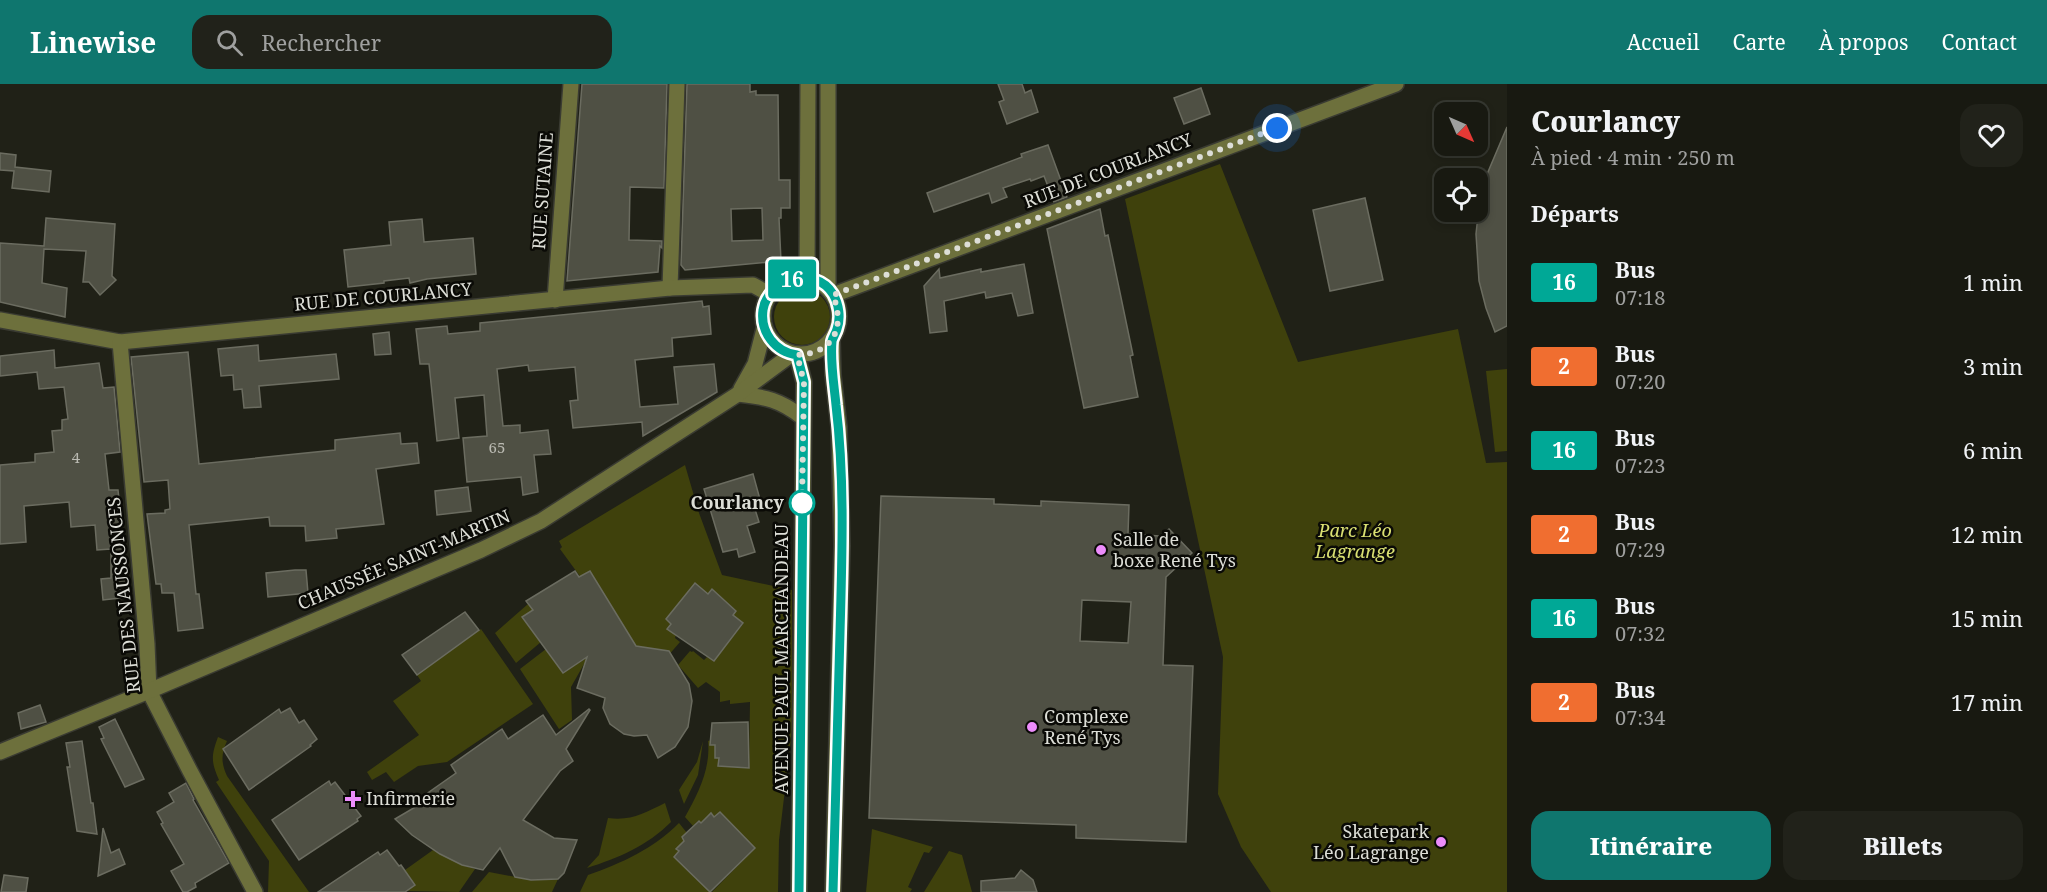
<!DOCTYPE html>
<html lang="fr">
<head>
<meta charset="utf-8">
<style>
	body { margin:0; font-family:"Noto Serif",serif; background:#21221a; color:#f1f3f6; height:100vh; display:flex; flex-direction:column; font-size:22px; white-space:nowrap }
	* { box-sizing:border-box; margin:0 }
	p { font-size:20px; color:#9fa09f }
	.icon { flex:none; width:33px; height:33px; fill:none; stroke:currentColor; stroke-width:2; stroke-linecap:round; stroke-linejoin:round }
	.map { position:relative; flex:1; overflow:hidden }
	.details { display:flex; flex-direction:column; background:#181911; width:540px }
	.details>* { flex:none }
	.badge { padding:0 12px; border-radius:4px; font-size:21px; line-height:39px }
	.needle { width:39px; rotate:135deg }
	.buttons { position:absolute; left:1434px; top:18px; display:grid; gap:12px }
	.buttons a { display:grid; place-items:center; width:54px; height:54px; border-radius:12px; background:#181911; box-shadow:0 3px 9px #0003,0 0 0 2px #363831; font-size:30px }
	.you { position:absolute; width:30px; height:30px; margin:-15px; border:4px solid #fff; border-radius:50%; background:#1a73e8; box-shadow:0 0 0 9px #1a73e833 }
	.map>.badge { position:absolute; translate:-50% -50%; box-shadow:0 0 0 3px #fff }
	h2 { padding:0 24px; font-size:22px; line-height:54px }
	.round { display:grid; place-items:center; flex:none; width:63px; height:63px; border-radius:18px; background:#21221a }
	.head { display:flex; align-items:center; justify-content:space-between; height:102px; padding:0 24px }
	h1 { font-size:28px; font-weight:800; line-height:45px }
	.primary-button { display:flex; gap:12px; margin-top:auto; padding:12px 24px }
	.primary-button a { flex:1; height:69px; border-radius:18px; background:#0f766e; color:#fff; font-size:24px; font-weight:800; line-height:69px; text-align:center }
	.primary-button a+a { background:#21221a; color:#f1f3f6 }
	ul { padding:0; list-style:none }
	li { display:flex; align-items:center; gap:18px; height:84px; padding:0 24px }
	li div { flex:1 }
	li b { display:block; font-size:22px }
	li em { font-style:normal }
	li .badge { min-width:66px; font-weight:700; text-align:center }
	header { display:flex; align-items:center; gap:36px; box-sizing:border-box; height:84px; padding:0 30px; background:#0f766e; color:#fff }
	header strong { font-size:28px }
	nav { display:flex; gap:33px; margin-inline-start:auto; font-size:21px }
	.search { width:420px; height:54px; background:#21221a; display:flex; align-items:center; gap:15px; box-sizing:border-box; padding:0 21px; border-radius:18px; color:#9fa09f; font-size:22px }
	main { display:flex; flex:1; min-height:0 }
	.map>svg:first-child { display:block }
	.green { fill:#3f410c }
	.building { fill:#4f5044; stroke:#6b6c60; stroke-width:1.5; fill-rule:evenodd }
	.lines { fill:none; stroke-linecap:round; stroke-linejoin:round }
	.minor-casing { stroke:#3a3b32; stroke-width:18 }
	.minor { stroke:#6d703c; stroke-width:15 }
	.line-casing { stroke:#fff; stroke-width:14 }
	.line { stroke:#00a896; stroke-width:9 }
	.walk { stroke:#ddded7; stroke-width:6; stroke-dasharray:0 10.8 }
	.stop-dot { fill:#fff; stroke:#00a896; stroke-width:3 }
	.poi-dot { fill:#ec8cfb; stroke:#0a0a06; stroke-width:2 }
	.labels { text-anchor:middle; stroke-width:5; stroke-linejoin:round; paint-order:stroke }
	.number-label { font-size:15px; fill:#babab2 }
	.street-label { font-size:18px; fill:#ddded7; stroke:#0a0a06 }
	.stop-label { font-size:18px; font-weight:bold; fill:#ddded7; stroke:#0a0a06; text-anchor:end }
	.park-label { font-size:18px; font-style:italic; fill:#dae072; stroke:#0a0a06 }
	.poi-label { font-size:18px; fill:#ddded7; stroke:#0a0a06; text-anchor:start }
</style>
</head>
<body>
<header>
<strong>Linewise</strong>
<div class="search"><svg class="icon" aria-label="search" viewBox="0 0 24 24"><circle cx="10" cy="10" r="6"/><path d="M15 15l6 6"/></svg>Rechercher</div>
<nav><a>Accueil</a><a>Carte</a><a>À propos</a><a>Contact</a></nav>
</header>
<main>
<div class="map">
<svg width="1507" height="808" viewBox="0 0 1507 808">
	<rect width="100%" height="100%" fill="#202117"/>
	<!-- green -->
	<g class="green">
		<polygon points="1220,80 1298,278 1458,245 1486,379 1507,378 1507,808 1271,808 1241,763 1218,710 1223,573 1125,115"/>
		<circle cx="802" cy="233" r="28"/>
		<polygon points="1507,285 1507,367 1495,368 1486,287"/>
		<path d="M685 381 699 429 722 491 792 506V646L779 756 778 808H712L755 764 720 729 714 733 711 730 701 739 698 737 693 742 685 733C698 710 711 684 708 657L711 656V661H715V674H719L718 682 749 683 750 618 730 620V616L720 618V608L706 598 698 604 678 581 690 567 692 568 693 567 704 576 707 573 714 577 743 540 733 531 736 527 712 505 708 510 695 500 667 545 676 551 675 554 680 558 667 573 631 562 560 465 562 463 559 457Z"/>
		<polygon points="528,520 533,526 522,533 541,558 516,579 495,549"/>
		<polygon points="481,545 533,620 447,678 418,682 394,698 386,688 372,696 367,688 419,651 393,617 421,597 417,591"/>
		<polygon points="546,565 563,589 588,573 571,603 572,636 559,645 520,585"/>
		<path d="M218 653 227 657C221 670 221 679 227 692L309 808H268L269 777 216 698 219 696C211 678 211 672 218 653Z"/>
		<polygon points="703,657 698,691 684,720 679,706 697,678"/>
		<path d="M665 719 671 738C647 762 618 774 587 784L599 771 608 734C632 737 644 729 665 719Z"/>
		<path d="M679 739 687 749 682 753 684 757 676 765 679 767 674 773 710 808H580L588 791C622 779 653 765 679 739Z"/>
		<polygon points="872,745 933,763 929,769 924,768 908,803 912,805 910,808 866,808"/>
		<polygon points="433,766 462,781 475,785 459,808 407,807 415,801 405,786"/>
		<polygon points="949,767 962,771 972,808 924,808"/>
		<polygon points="489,788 531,796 558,795 552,808 472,808"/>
	</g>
	<!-- building -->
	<g class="building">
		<polygon points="582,0 667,0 664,104 630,103 629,156 662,157 662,164 660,162 658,188 567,197"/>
		<path d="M687 0H750V8L756 7V11H778L779 96H790V124H781V134H779L781 177 685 186 681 181ZM762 124 763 156 732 157 731 125Z"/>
		<polygon points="998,0 1022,0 1025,9 1031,6 1038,28 1007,40 999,18 1004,16"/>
		<polygon points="1201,4 1210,30 1184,40 1174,14"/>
		<polygon points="1507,43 1507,242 1495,248 1486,224 1479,197 1476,150 1479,122 1485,95"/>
		<polygon points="1048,61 1067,113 1054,118 1044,92 1031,97 1030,95 1003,104 1007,113 992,119 989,109 934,128 927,109 1022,73 1021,70"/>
		<polygon points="0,69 16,71 15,83 51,87 49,108 12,104 14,87 0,86"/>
		<polygon points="1365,114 1383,196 1330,207 1313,126"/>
		<polygon points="1100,125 1105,152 1108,151 1133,271 1130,272 1138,313 1084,324 1047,145"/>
		<polygon points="46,134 115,140 112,192 116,196 100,211 89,198 83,198 86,167 44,165 42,199 67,204 65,233 0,218 0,159 44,162"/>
		<polygon points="422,135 424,158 473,154 476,190 427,195 410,199 409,194 384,197 384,199 348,203 344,166 391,161 389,138"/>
		<polygon points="1024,180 1033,229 1018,232 1012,209 986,214 985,208 944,217 947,247 930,249 924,202 939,185 940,194 981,185 981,188"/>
		<polygon points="702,217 703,223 709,222 711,250 672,254 673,272 635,276 640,323 678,320 674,283 714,280 717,308 643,352 642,338 573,344 570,317 578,316 575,283 529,287 528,281 497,285 503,342 520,341 520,349 548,346 551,370 534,371 538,408 523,411 521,393 467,398 463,354 487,352 484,311 455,314 459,354 437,357 429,280 420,280 416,245 447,242 448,250 480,247 480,239"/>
		<polygon points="389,248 391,270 375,271 373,250"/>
		<polygon points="258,261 259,277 336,270 339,295 259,302 261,323 244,324 242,305 234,306 233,291 221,292 218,265"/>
		<polygon points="54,266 55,284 99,279 103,304 114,303 120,368 105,370 109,406 118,406 129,513 103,516 101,495 111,494 111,465 97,466 95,441 71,443 69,418 24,422 26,458 0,460 0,381 35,378 35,370 54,368 52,347 62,346 62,336 68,335 64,303 39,305 37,288 0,292 0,272"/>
		<polygon points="188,268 199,380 335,366 335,356 400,349 401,360 417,359 419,379 376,385 384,440 336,445 337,454 306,457 305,442 270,442 269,433 189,441 196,510 199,510 203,544 178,547 174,509 162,509 161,500 156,500 147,430 165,429 165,426 170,425 168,396 144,398 131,273"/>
		<polygon points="753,390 761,419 754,422 759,438 747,442 755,468 739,473 737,465 723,468 704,405"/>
		<polygon points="468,403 471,427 437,431 435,407"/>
		<path d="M881 412 994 415V420L1041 422V417L1129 421 1128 450 1160 452 1169 445 1192 469 1166 493 1163 581 1193 582 1186 758 1076 754V741L869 734ZM1082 516 1131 518 1128 559 1080 557Z"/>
		<polygon points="295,486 306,486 308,509 268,513 266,489"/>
		<polygon points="575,487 579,493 590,487 636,562 669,567 689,600 692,617 688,643 675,663 658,674 647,651 634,652 624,650 610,640 603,624 605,614 577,604 587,573 563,589 522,533 533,526 526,517"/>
		<polygon points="695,499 708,510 712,505 736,527 733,531 743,539 714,577 667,545 671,540 666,535"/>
		<polygon points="465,528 479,546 417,591 402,571"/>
		<polygon points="40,621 46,638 21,645 18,629"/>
		<polygon points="290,624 299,639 304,636 317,655 310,661 311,662 249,706 223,665 279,625 281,629"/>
		<polygon points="589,625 590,626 566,665 573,677 560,687 523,736 554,754 577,756 564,789 558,795 531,796 515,793 500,764 483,786 462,781 440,770 412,751 395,735 424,718 422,713 456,689 451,681 502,645 508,655 543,631 556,651"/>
		<polygon points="115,635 144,695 125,703 101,655 104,654 99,643"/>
		<polygon points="748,638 749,684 718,682 719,674 715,674 715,661 710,661 712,639"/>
		<polygon points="82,657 91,719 93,719 97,750 77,747 67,683 70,683 66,659"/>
		<polygon points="329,697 331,701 335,698 361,732 357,735 358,737 299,776 272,736"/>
		<polygon points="186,699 194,715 193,716 229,779 195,799 196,803 187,808 183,808 171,787 184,780 161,740 163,739 157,728 174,718 169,709"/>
		<polygon points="720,728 755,764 710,808 674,773 679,767 676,765 684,757 682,753 699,737 701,739 711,729 714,733"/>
		<polygon points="103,744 111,769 119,765 125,780 98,792"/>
		<polygon points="387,766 399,782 401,781 415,801 405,808 318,808 378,768 380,771"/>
		<polygon points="1021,786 1033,796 1037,808 981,808 981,797 1015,794"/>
		<polygon points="4,791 28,794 26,808 1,808"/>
	</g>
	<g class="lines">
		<!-- minor casing -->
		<g class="minor-casing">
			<g id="minor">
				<circle cx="801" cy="232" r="38"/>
				<polyline points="807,194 808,0"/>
				<polyline points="670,204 677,0"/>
				<polyline points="828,204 828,0"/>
				<polyline points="833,211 1396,0"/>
				<polyline points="555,216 571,0"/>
				<polyline points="0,236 120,258 670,204 753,201 769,210"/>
				<polyline points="832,255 833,291 839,343 842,462 833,808"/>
				<polyline points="120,258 147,560 149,607 190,687 255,808"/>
				<polyline points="797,271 804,298 799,808"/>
				<polyline points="741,305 755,280 764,245"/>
				<path d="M738 310C766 313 780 316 802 333"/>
				<polyline points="0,668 149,607 481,466 541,437 738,310 792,270"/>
			</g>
		</g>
		<!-- minor -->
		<use href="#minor" class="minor"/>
	</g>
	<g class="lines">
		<!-- line casing -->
		<g class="line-casing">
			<path id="line" d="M799 808 804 298 797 271C775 268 760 248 763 226 768 194 815 181 833 210 839 220 841 234 837 245 836 249 833 253 832 257 830 278 834 300 836 321 845 396 842 473 840 549 838 635 835 722 833 808"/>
		</g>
		<!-- line -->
		<use href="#line" class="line"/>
		<!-- walk -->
		<path class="walk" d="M802 419 804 298 797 271C835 269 845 243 833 211L1277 44"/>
	</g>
	<!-- markers -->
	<circle class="stop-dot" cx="802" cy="419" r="12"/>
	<g class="poi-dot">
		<circle cx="1101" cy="466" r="6"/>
		<circle cx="1032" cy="643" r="6"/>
		<path d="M350 706h6v6h6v6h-6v6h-6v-6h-6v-6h6z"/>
		<circle cx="1441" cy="758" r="6"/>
	</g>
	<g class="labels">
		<!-- number labels -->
		<g class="number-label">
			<text x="497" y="369">65</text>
			<text x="76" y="379">4</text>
		</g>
		<!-- street labels -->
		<g class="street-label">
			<text transform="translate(1108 87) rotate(-21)" y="6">RUE DE COURLANCY</text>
			<text transform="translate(543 107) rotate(-86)" y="6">RUE SUTAINE</text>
			<text transform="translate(383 213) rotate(-5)" y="6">RUE DE COURLANCY</text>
			<text transform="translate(404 476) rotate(-23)" y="6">CHAUSSÉE SAINT-MARTIN</text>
			<text transform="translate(124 511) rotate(-96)" y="6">RUE DES NAUSSONCES</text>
			<text transform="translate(782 575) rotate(-90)" y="6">AVENUE PAUL MARCHANDEAU</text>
		</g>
		<!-- stop labels -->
		<g class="stop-label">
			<text x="784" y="425">Courlancy</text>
		</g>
		<!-- park labels -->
		<g class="park-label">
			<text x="1355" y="453">Parc Léo<tspan x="1355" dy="21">Lagrange</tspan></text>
		</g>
		<!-- poi labels -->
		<g class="poi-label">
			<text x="1113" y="462">Salle de<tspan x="1113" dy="21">boxe René Tys</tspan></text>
			<text x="1044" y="639">Complexe<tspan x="1044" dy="21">René Tys</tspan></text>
			<text x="366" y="721">Infirmerie</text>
			<text x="1429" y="754" text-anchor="end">Skatepark<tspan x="1429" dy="21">Léo Lagrange</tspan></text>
		</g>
	</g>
</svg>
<div class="buttons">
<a><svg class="needle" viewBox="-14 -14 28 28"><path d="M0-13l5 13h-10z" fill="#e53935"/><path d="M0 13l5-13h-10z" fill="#9fa09f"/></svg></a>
<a><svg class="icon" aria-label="locate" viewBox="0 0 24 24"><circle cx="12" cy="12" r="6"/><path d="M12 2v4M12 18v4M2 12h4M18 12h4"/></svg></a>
</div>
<div class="you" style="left:1277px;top:44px"></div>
<b class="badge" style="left:792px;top:195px;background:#00a896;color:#fff">16</b>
</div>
<section class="details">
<div class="head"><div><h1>Courlancy</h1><p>À pied · 4 min · 250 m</p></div><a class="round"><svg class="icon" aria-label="heart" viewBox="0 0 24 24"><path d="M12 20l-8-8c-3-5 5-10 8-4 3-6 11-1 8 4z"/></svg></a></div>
<h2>Départs</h2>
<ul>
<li><span class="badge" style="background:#00a896;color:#fff">16</span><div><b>Bus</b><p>07:18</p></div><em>1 min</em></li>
<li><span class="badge" style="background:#f06e30;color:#fff">2</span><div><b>Bus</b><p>07:20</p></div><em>3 min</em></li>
<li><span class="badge" style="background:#00a896;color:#fff">16</span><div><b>Bus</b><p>07:23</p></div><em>6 min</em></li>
<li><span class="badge" style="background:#f06e30;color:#fff">2</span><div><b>Bus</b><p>07:29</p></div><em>12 min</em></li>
<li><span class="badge" style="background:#00a896;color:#fff">16</span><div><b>Bus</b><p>07:32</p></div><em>15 min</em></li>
<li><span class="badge" style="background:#f06e30;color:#fff">2</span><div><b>Bus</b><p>07:34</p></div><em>17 min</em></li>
</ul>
<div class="primary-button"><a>Itinéraire</a><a>Billets</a></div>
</section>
</main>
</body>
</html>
